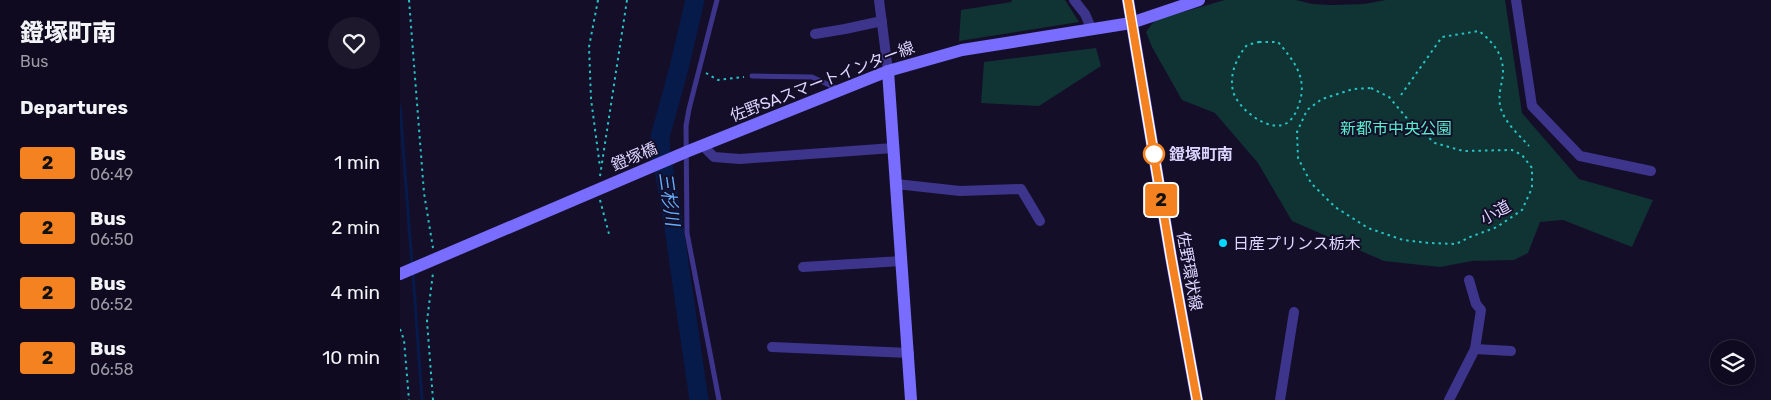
<!DOCTYPE html>
<html lang="en">
<head>
<meta charset="utf-8">
<style>
	body { margin:0; font-family:Rubik,"Noto Sans JP",sans-serif; background:#1d182c; color:#f1f3f6; height:100vh; display:flex; flex-direction:column; font-size:19px; white-space:nowrap }
	* { box-sizing:border-box; margin:0 }
	p { font-size:16px; color:#9b9aa4 }
	.icon { flex:none; width:28px; height:28px; fill:none; stroke:currentColor; stroke-width:2; stroke-linecap:round; stroke-linejoin:round }
	.map { position:relative; flex:1; overflow:hidden }
	.side { display:flex; flex-direction:column; background:#0f0a1f; width:400px }
	.side>* { flex:none }
	.badge { padding:0 10px; border-radius:4px; font-size:18px; line-height:32px }
	.controls { position:absolute; left:1310px; top:340px; display:grid; gap:10px }
	.controls a { display:grid; place-items:center; width:45px; height:45px; border-radius:50%; background:#0f0a1f; box-shadow:0 2px 8px #0003,0 0 0 1px #2f2b3d; font-size:25px }
	.map>.badge { position:absolute; translate:-50% -50%; box-shadow:0 0 0 2px #fff }
	h2 { padding:0 20px; font-size:19px; line-height:45px }
	.round { display:grid; place-items:center; flex:none; width:52px; height:52px; border-radius:26px; background:#1d182c }
	.overview { display:flex; align-items:center; justify-content:space-between; height:85px; padding:0 20px }
	h1 { font-size:24px; font-weight:800; line-height:38px }
	ul { padding:0; list-style:none }
	li { display:flex; align-items:center; gap:15px; height:65px; padding:0 20px }
	li div { flex:1 }
	li b { display:block; font-size:19px }
	li em { font-style:normal }
	li .badge { min-width:55px; font-weight:700; text-align:center }
	main { display:flex; flex:1; min-height:0 }
	.map>svg:first-child { display:block }
	.green { fill:#103334 }
	.lines { fill:none; stroke-linecap:round; stroke-linejoin:round }
	.stream { stroke:#061b4a; stroke-width:3 }
	.river { stroke:#061b4a; stroke-width:19 }
	.path { stroke:#25c4c3; stroke-width:2; stroke-dasharray:2.5 4; stroke-linecap:butt }
	.lane { stroke:#3d358c; stroke-width:5 }
	.street { stroke:#3d358c; stroke-width:10 }
	.secondary { stroke:#786dff; stroke-width:12 }
	.line-casing { stroke:#fff; stroke-width:11 }
	.line { stroke:#f58220; stroke-width:8 }
	.stop-dot { fill:#fff; stroke:#f58220; stroke-width:2.5 }
	.poi-dot { fill:#02d9ff; stroke:#140e29; stroke-width:2 }
	.labels { text-anchor:middle; stroke-width:4; stroke-linejoin:round; paint-order:stroke }
	.street-label { font-size:16px; fill:#ddd6ff; stroke:#140e29 }
	.park-label { font-size:16px; fill:#57eacd; stroke:#140e29 }
	.stop-label { font-size:16px; font-weight:bold; fill:#ddd6ff; stroke:#140e29; text-anchor:start }
	.poi-label { font-size:16px; fill:#ddd6ff; stroke:#140e29; text-anchor:start }
	.water-label { font-size:18px; font-style:italic; fill:#64afff; stroke:#140e29 }
</style>
</head>
<body>
<main>
<section class="side">
<div class="overview"><div><h1>鐙塚町南</h1><p>Bus</p></div><a class="round"><svg class="icon" aria-label="heart" viewBox="0 0 24 24"><path d="M12 20l-8-8c-3-5 5-10 8-4 3-6 11-1 8 4z"/></svg></a></div>
<h2>Departures</h2>
<ul>
<li><span class="badge" style="background:#f58220;color:#111">2</span><div><b>Bus</b><p>06:49</p></div><em>1 min</em></li>
<li><span class="badge" style="background:#f58220;color:#111">2</span><div><b>Bus</b><p>06:50</p></div><em>2 min</em></li>
<li><span class="badge" style="background:#f58220;color:#111">2</span><div><b>Bus</b><p>06:52</p></div><em>4 min</em></li>
<li><span class="badge" style="background:#f58220;color:#111">2</span><div><b>Bus</b><p>06:58</p></div><em>10 min</em></li>
</ul>
</section>
<div class="map">
<svg width="1371" height="400" viewBox="0 0 1371 400">
	<rect width="100%" height="100%" fill="#140e29"/>
	<!-- green -->
	<g class="green">
		<polygon points="612,0 665,0 679,22 559,41 561,10 611,2"/>
		<polygon points="825,0 896,0 912,4 932,5 964,4 986,0 1105,0 1122,113 1179,179 1253,200 1232,247 1163,220 1140,222 1128,253 1114,260 1072,261 1040,267 984,261 892,221 858,163 815,113 782,100 752,47 746,32 755,20"/>
		<polygon points="696,48 701,66 639,106 581,103 584,62"/>
	</g>
	<g class="lines">
		<!-- stream -->
		<g class="stream">
			<polyline points="0,106 12,265"/>
			<polyline points="13,273 22,400"/>
		</g>
		<!-- river -->
		<polyline class="river" points="295,0 279,68 260,137 261,154 271,208 299,400"/>
		<!-- path -->
		<g class="path">
			<polyline points="9,0 24,193 33,248"/>
			<polyline points="198,0 189,47 191,99 200,167"/>
			<path d="M859 42H878C894 61 908 78 899 104 897 111 893 119 887 123 869 134 837 108 833 91 829 74 837 57 847 45Z"/>
			<polyline points="306,73 318,80 344,77"/>
			<polygon points="971,88 989,97 1010,122 1035,143 1063,151 1112,150 1122,155 1132,168 1132,188 1122,210 1097,227 1070,237 1056,244 1029,243 1003,240 968,228 935,207 911,183 898,158 897,132 907,110 922,99 953,89"/>
			<path d="M1001 95 1042 37 1079 31C1093 42 1104 55 1103 74 1102 84 1098 94 1100 105 1103 121 1118 134 1129 146"/>
			<polyline points="200,176 227,0"/>
			<polyline points="200,200 209,234"/>
			<polyline points="0,329 4,340 9,400"/>
			<polyline points="33,400 27,321 33,273"/>
		</g>
		<!-- lane -->
		<g class="lane">
			<polyline points="317,0 289,109 286,126 287,233 319,400"/>
			<polyline points="352,76 412,77 438,89"/>
		</g>
		<!-- street -->
		<g class="street">
			<polyline points="479,0 488,71"/>
			<polyline points="674,0 685,14 692,30"/>
			<polyline points="1116,0 1132,106 1180,156 1251,171"/>
			<polyline points="415,34 445,29 482,21"/>
			<polyline points="303,145 308,151 314,157 340,159 493,148"/>
			<polyline points="496,184 560,191 621,189 640,221"/>
			<polyline points="403,267 502,261"/>
			<polyline points="372,347 509,353"/>
			<polyline points="1075,349 1111,351"/>
			<polyline points="880,400 894,312"/>
			<polyline points="1049,400 1075,349 1081,310 1076,304 1069,280"/>
		</g>
		<!-- secondary -->
		<g class="secondary">
			<polyline points="728,0 771,257 797,400"/>
			<polyline points="488,71 511,400"/>
			<polyline points="0,274 286,152 488,71 562,50 731,23 799,0"/>
		</g>
	</g>
	<g class="lines">
		<!-- line casing -->
		<g class="line-casing">
			<polyline id="line" points="728,0 771,257 797,400"/>
		</g>
		<!-- line -->
		<use href="#line" class="line"/>
	</g>
	<!-- markers -->
	<circle class="stop-dot" cx="754" cy="154" r="10"/>
	<circle class="poi-dot" cx="823" cy="243" r="5"/>
	<g class="labels">
		<!-- street labels -->
		<g class="street-label">
			<text transform="translate(422 81) rotate(-21)" y="6">佐野SAスマートインター線</text>
			<text transform="translate(234 156) rotate(-23)" y="6">鐙塚橋</text>
			<text transform="translate(1095 212) rotate(-29)" y="6">小道</text>
			<text transform="translate(790 271) rotate(80)" y="6">佐野環状線</text>
		</g>
		<!-- park labels -->
		<g class="park-label">
			<text x="996" y="134">新都市中央公園</text>
		</g>
		<!-- stop labels -->
		<g class="stop-label">
			<text x="769" y="160">鐙塚町南</text>
		</g>
		<!-- poi labels -->
		<g class="poi-label">
			<text x="833" y="249">日産プリンス栃木</text>
		</g>
		<!-- water labels -->
		<g class="water-label">
			<text transform="translate(269 199) rotate(82)" y="6">三杉川</text>
		</g>
	</g>
</svg>
<div class="controls">
<a><svg class="icon" aria-label="layers" viewBox="0 0 24 24"><path d="M12 4l9 5-9 5-9-5zM3 14l9 5 9-5"/></svg></a>
</div>
<b class="badge" style="left:761px;top:200px;background:#f58220;color:#111">2</b>
</div>
</main>
</body>
</html>
